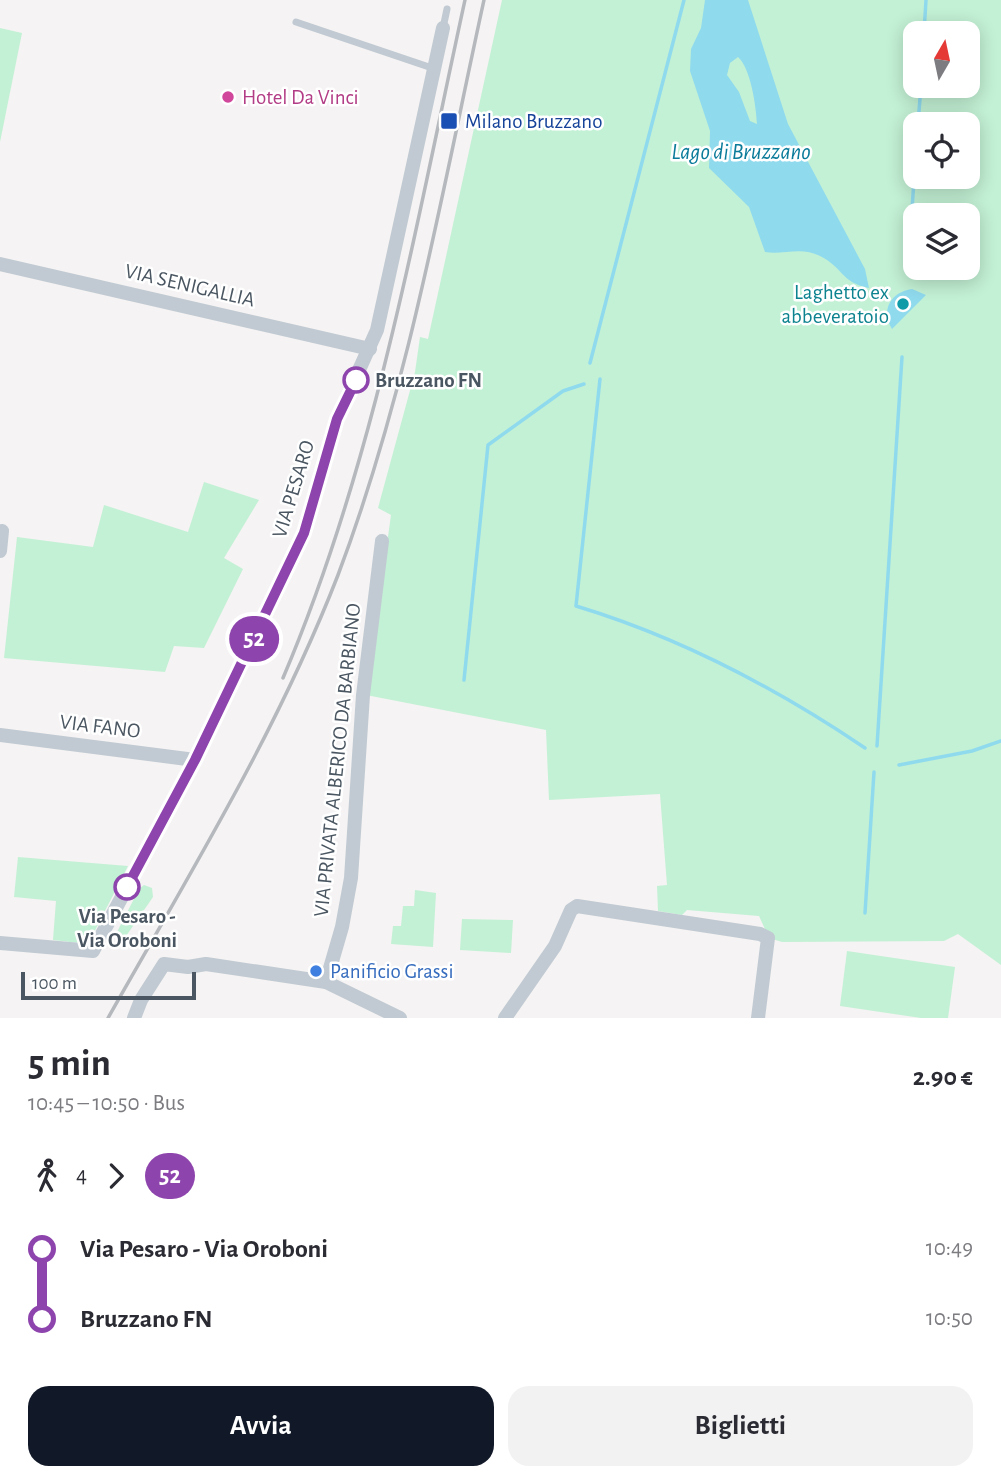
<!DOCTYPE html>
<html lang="it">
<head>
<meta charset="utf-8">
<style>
	body { margin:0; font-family:"Alegreya Sans",sans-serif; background:#f2f2f3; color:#2b2b33; height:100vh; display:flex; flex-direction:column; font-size:26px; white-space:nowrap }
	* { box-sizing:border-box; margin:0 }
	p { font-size:23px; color:#7c7c81 }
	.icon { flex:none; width:38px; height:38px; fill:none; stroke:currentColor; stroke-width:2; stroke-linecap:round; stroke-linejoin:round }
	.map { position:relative; height:1018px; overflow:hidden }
	.drawer { display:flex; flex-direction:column; background:#fff; flex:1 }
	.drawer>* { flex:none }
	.badge { padding:0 14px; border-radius:23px; font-size:24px; line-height:46px }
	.needle { width:46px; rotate:9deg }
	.controls { position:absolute; left:903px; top:21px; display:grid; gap:14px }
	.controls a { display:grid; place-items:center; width:77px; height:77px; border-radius:14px; background:#fff; box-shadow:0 4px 18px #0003; font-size:35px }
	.scale { position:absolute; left:21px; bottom:18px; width:175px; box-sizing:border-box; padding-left:7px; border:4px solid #4a5661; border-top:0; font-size:19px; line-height:24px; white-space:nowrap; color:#4a5661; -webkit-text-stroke:5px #fff; paint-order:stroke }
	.map>.badge { position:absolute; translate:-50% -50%; box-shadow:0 0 0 4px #fff }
	.legs { display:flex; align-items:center; gap:10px; height:77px; padding:0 28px; font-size:23px }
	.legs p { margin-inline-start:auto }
	.overview { display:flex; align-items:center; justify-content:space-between; height:119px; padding:0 28px }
	h1 { font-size:38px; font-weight:700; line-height:52px }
	.primary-button { display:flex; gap:14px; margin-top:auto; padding:14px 28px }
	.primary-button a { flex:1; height:80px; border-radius:21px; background:#111827; color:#fff; font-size:28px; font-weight:700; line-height:80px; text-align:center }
	.primary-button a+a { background:#f2f2f3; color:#2b2b33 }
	ul { padding:0 28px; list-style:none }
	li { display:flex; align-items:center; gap:24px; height:70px; font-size:26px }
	li i { display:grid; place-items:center; width:10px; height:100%; margin:0 9px; background:currentColor }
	li i::after { content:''; width:18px; height:18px; margin:-9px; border:5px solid; border-radius:50%; background:#fff }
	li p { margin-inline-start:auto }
	li:first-child i { background:linear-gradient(#0000 50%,currentColor 0) }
	li:last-child i { background:linear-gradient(currentColor 50%,#0000 0) }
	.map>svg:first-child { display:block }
	.green { fill:#c3f1d5; fill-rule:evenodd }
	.water { fill:#90daee; fill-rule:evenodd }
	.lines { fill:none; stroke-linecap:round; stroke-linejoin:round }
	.stream { stroke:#90daee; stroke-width:3.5 }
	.lane { stroke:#c1cad2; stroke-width:7 }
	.street { stroke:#c1cad2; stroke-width:14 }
	.rail { stroke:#b5b8bd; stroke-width:3.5 }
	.line-1-casing { stroke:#fff; stroke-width:16 }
	.line-1 { stroke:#8e44ad; stroke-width:10 }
	.hotel-dot { fill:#d1479c; stroke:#fff; stroke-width:2.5 }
	.transit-dot { fill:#1a4fb4; stroke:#fff; stroke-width:2.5 }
	.culture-dot { fill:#0f9aa8; stroke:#fff; stroke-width:2.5 }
	.stop-1-dot { fill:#fff; stroke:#8e44ad; stroke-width:3.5 }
	.shop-dot { fill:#3f7fe0; stroke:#fff; stroke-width:2.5 }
	.labels { text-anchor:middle; stroke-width:5; stroke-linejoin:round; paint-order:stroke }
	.hotel-label { font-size:21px; fill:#b23c85; stroke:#fff; text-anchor:start }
	.transit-label { font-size:21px; fill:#164399; stroke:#fff; text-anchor:start }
	.street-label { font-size:21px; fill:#4a5661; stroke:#fff }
	.culture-label { font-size:21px; fill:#0d838f; stroke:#fff; text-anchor:end }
	.stop-label { font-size:21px; font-weight:bold; fill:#4a5661; stroke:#fff; text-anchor:start }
	.shop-label { font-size:21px; fill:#366cbe; stroke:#fff; text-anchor:start }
	.water-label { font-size:23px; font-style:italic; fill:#0c7c9b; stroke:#fff }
</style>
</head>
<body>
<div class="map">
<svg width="1001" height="1018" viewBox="0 0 1001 1018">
	<rect width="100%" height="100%" fill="#f5f3f3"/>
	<!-- green -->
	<g class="green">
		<path d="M502 0H1001V965L958 934 944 941 782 942 769 938 759 916 687 910 682 915 658 911 657 886 667 885 660 794 549 800 546 730 366 695 391 515 378 508 415 372 420 337 428 339ZM915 33H968V86H915ZM915 124H968V177H915ZM915 215H968V268H915Z"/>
		<polygon points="0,28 22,33 0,142"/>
		<polygon points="204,482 259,500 224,558 243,569 204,648 174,646 165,672 4,658 17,537 93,547 104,505 188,532"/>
		<polygon points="18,857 128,866 88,944 53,940 56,901 14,897"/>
		<polygon points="144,885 152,888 153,897 124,939 116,934 139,889"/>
		<polygon points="415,890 436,893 433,947 391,944 393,926 401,926 403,906 414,906"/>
		<polygon points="462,919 513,920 511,953 460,950"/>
		<polygon points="847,951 955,967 948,1018 921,1018 840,1006"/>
	</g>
	<!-- water -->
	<g class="water">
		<path d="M705 0H748L788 124 865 269 869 288C840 282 844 268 820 256 801 246 784 255 765 252L749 207 709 168 710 131 690 71 691 49 701 28ZM738 57C751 69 756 106 757 124L750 121 739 92 727 75 730 63Z"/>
		<path d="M912 289 926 295 892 329C880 310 891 292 912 289Z"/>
	</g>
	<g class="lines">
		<!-- stream -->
		<g class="stream">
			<polyline points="924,33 926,0"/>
			<polyline points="918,124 921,86"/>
			<polyline points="908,271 915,164"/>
			<polyline points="590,363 684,0"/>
			<path d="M600 379 576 606C679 637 776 688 865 748"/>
			<polyline points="464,680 488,445 563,391 584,384"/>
			<polyline points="877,746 902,357"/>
			<polyline points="899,765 972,751 1001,741"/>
			<polyline points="865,913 874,772"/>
		</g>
		<!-- lane -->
		<g class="lane">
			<polyline points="296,22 435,69"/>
			<polyline points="443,28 447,9"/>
		</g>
		<!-- street -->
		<g class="street">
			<polyline points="0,264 370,349"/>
			<polyline points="0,551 2,531"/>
			<polyline points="0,735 195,760"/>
			<polyline points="0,943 93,951 195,760 304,533 337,419 377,330 443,28"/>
			<polyline points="326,982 342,927 351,878 363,695 382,541"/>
			<polyline points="134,1018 141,1000 164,964 188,967 206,964 326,982 400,1018"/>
			<polyline points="505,1018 555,946 571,910 577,906 760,934 768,938 758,1018"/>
		</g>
		<!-- rail -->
		<g class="rail">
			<path d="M283 678C375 462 415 229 465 0"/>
			<path d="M108 1018C190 873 278 730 338 575 408 390 442 192 484 0"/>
		</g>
	</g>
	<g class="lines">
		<!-- line-1 casing -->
		<g class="line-1-casing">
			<polyline id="line-1" points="127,887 195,760 304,533 337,419 356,380"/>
		</g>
		<!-- line-1 -->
		<use href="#line-1" class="line-1"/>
	</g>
	<!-- markers -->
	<circle class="hotel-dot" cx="228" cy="97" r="7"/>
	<rect class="transit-dot" x="440" y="112" width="18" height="18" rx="3.5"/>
	<circle class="culture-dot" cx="903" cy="304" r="7"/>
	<g class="stop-1-dot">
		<circle cx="356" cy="380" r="12"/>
		<circle cx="127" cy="887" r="12"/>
	</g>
	<circle class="shop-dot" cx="316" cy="971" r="7"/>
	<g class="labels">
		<!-- hotel labels -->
		<g class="hotel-label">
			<text x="242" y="104">Hotel Da Vinci</text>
		</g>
		<!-- transit labels -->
		<g class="transit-label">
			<text x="465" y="128">Milano Bruzzano</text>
		</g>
		<!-- street labels -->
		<g class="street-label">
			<text transform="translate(190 285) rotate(13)" y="7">VIA SENIGALLIA</text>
			<text transform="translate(293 489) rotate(-73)" y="7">VIA PESARO</text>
			<text transform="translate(100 726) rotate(7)" y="7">VIA FANO</text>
			<text transform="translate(337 760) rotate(-84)" y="7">VIA PRIVATA ALBERICO DA BARBIANO</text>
		</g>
		<!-- culture labels -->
		<g class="culture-label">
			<text x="889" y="299">Laghetto ex<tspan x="889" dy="24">abbeveratoio</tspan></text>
		</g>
		<!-- stop labels -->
		<g class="stop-label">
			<text x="375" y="387">Bruzzano FN</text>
			<text x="127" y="923" text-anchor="middle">Via Pesaro -<tspan x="127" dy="24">Via Oroboni</tspan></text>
		</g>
		<!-- shop labels -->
		<g class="shop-label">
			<text x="330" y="978">Panificio Grassi</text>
		</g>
		<!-- water labels -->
		<g class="water-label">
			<text x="741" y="159">Lago di Bruzzano</text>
		</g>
	</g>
</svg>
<div class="controls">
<a><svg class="needle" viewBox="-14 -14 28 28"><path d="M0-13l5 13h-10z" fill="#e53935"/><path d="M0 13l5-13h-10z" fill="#7c7c81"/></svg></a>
<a><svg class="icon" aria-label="locate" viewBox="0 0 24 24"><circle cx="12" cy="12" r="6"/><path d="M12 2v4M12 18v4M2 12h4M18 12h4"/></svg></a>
<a><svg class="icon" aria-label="layers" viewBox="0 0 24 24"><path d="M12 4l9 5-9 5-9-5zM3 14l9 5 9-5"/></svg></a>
</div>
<div class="scale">100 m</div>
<b class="badge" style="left:254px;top:639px;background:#8e44ad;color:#fff">52</b>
</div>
<section class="drawer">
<div class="overview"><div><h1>5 min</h1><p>10:45 – 10:50 · Bus</p></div><b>2.90 €</b></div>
<div class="legs"><svg class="icon" aria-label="walk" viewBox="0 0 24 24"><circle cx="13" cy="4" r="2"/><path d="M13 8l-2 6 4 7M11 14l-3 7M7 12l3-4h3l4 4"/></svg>4<svg class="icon" aria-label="forward" viewBox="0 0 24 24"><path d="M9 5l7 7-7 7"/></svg><b class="badge" style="background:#8e44ad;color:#fff">52</b></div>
<ul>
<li><i style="color:#8e44ad"></i><b>Via Pesaro - Via Oroboni</b><p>10:49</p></li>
<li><i style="color:#8e44ad"></i><b>Bruzzano FN</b><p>10:50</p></li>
</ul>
<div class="primary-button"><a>Avvia</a><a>Biglietti</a></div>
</section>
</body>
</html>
